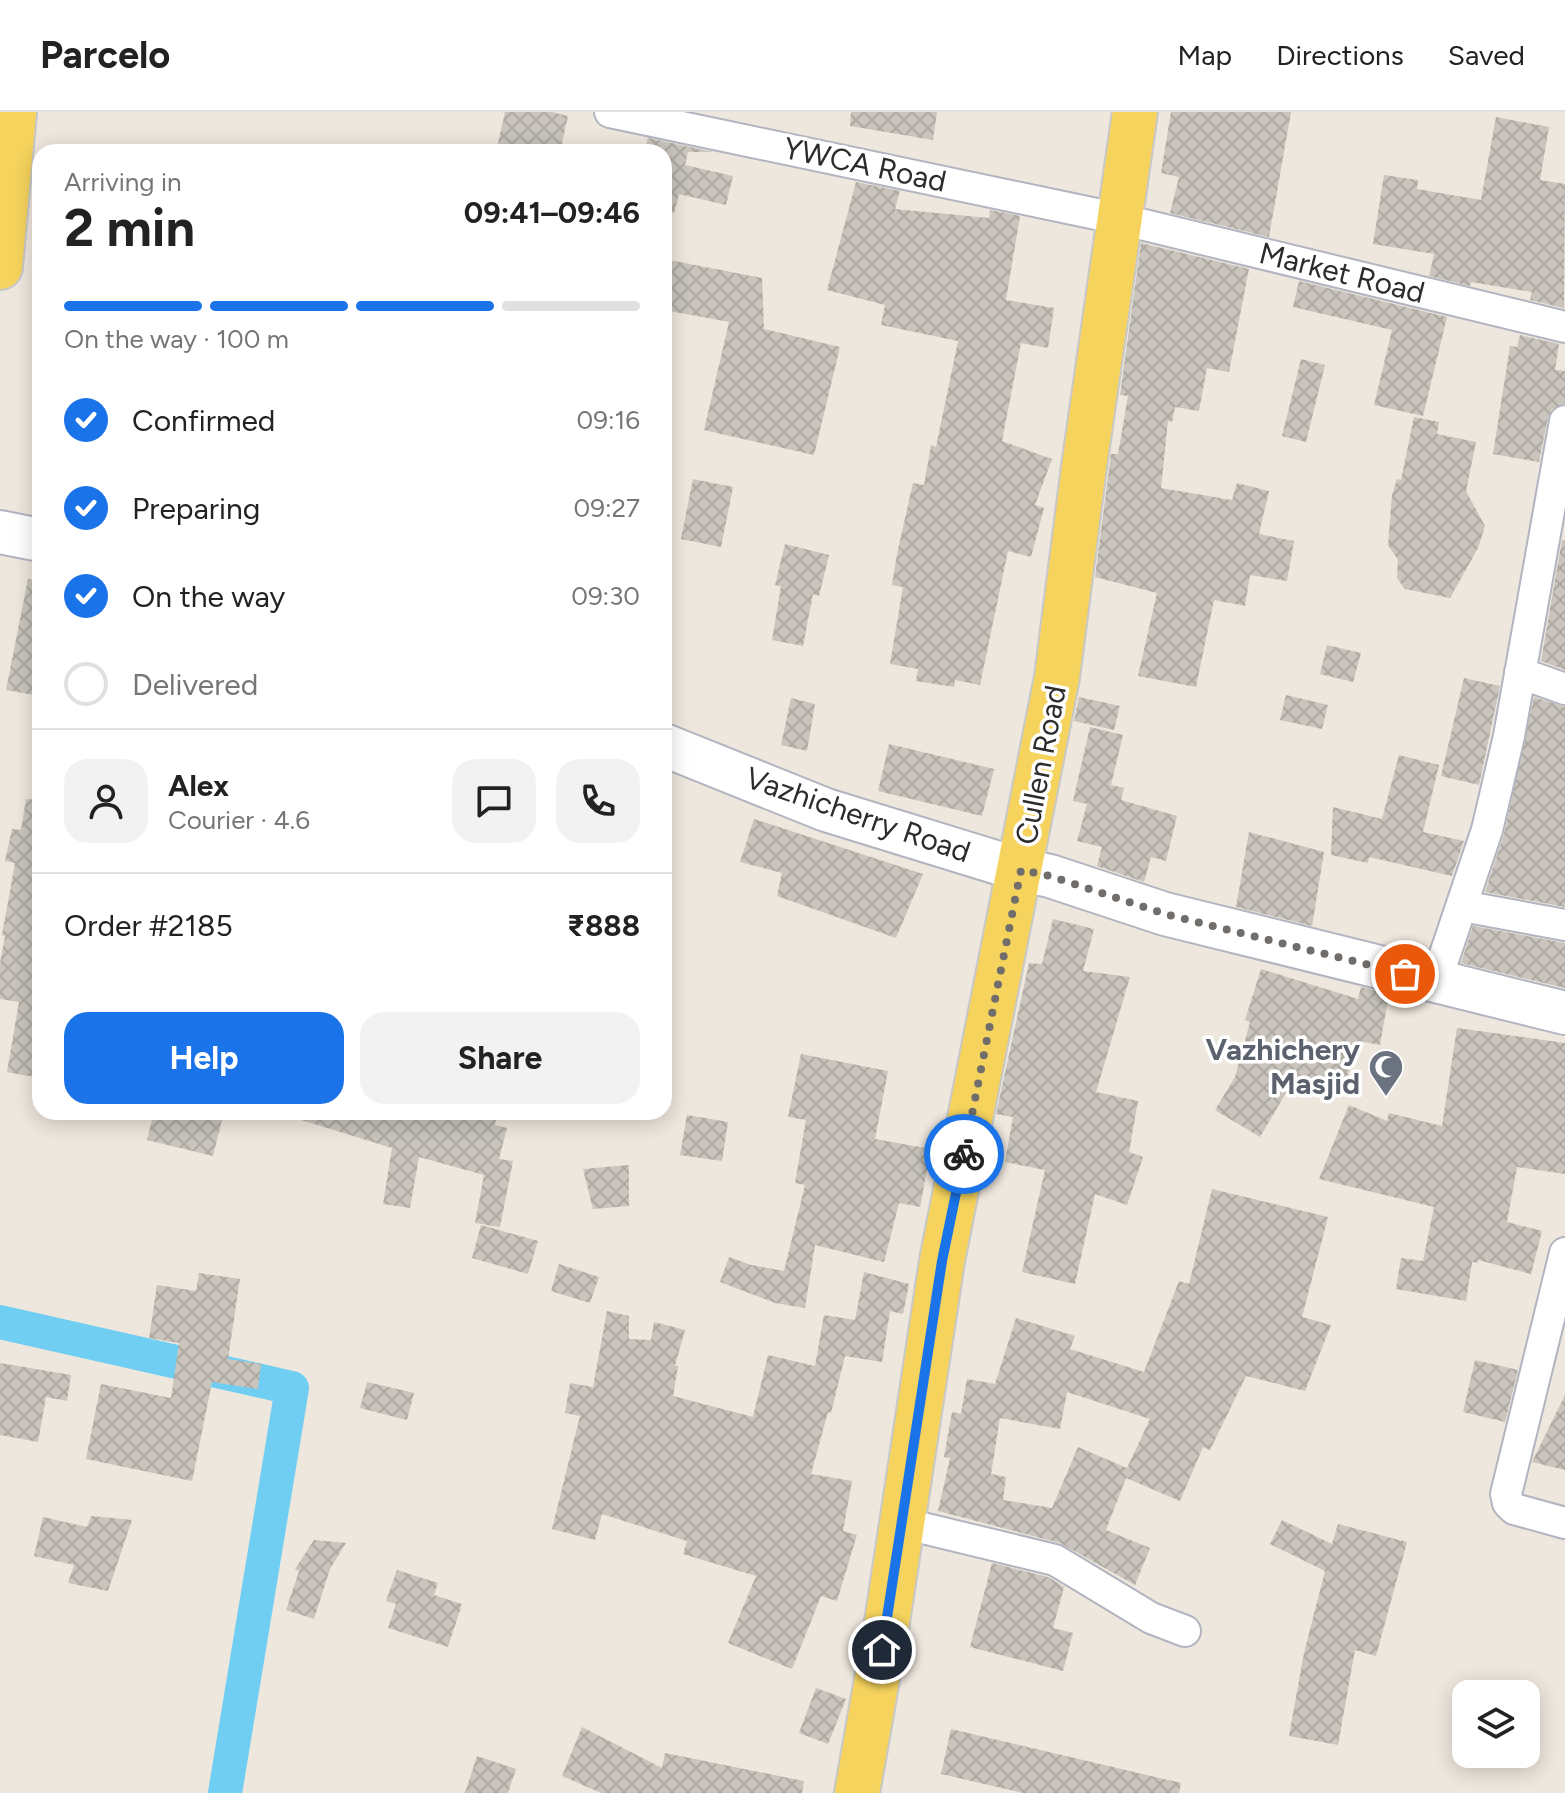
<!DOCTYPE html>
<html lang="en">
<head>
<meta charset="utf-8">
<style>
  body { margin:0; font-family:Figtree,sans-serif; background:#f2f2f2; color:#222; height:100vh; display:flex; flex-direction:column; font-size:30px; white-space:nowrap }
  * { box-sizing:border-box; margin:0 }
  p { font-size:26px; color:#767676 }
  .icon { flex:none; width:44px; height:44px; fill:none; stroke:currentColor; stroke-width:2; stroke-linecap:round; stroke-linejoin:round }
  .map { position:relative; flex:1; overflow:hidden }
  .side { position:absolute; left:32px; top:32px; width:640px; height:976px; display:flex; flex-direction:column; background:#fff; border-radius:24px; box-shadow:0 4px 20px #0003 }
  .side>* { flex:none }
  .controls { position:absolute; left:1452px; top:1568px; display:grid; gap:16px }
  .controls a { display:grid; place-items:center; width:88px; height:88px; border-radius:16px; background:#fff; box-shadow:0 4px 20px #0003; font-size:40px }
  .pin { position:absolute; display:grid; place-items:center; width:68px; height:68px; color:#fff; margin:-34px; border:4px solid #fff; border-radius:50%; box-shadow:0 2px 8px #0007 }
  .courier { position:absolute; display:grid; place-items:center; width:80px; height:80px; margin:-40px; border:6px solid #1a73e8; border-radius:50%; background:#fff; color:#222; box-shadow:0 2px 10px #0007 }
  .head em { font-style:normal; font-weight:700 }
  .head div { display:flex; flex-direction:column-reverse }
  .head { display:flex; align-items:center; justify-content:space-between; height:136px; padding:0 32px }
  h1 { font-size:52px; font-weight:700; line-height:60px }
  .bar { display:grid; grid-template-columns:repeat(4,1fr); gap:12px 8px; align-content:center; height:96px; padding:0 32px }
  .bar i { height:10px; border-radius:6px; background:#e0e0e0 }
  .bar .current { background:#1a73e8 }
  .bar p { grid-column:span 4 }
  .line { display:flex; align-items:center; gap:20px; padding:0 32px; border-top:2px solid #e0e0e0 }
  .line div { flex:1 }
  .round { display:grid; place-items:center; flex:none; width:84px; height:84px; border-radius:24px; background:#f2f2f2 }
  ol { padding:0 32px; list-style:none }
  li { display:flex; align-items:center; gap:24px; height:88px }
  li p { margin-inline-start:auto }
  li .icon { padding:8px; border-radius:50%; background:#1a73e8; color:#fff; stroke-width:4 }
  li:last-child { color:#767676 }
  li i { width:44px; height:44px; border:4px solid #e0e0e0; border-radius:50% }
  .primary-button { display:flex; gap:16px; margin-top:auto; padding:16px 32px }
  .primary-button a { flex:1; height:92px; border-radius:24px; background:#1a73e8; color:#fff; font-size:32px; font-weight:700; line-height:92px; text-align:center }
  .primary-button a+a { background:#f2f2f2; color:#222 }
  header { display:flex; align-items:center; gap:48px; box-sizing:border-box; height:112px; padding:0 40px; background:#fff; border-bottom:2px solid #e0e0e0 }
  header strong { font-size:38px }
  nav { display:flex; gap:44px; margin-inline-start:auto; font-size:28px }
  .map>svg:first-child { display:block }
</style>
</head>
<body>
<header>
<strong>Parcelo</strong>
<nav><a>Map</a><a>Directions</a><a>Saved</a></nav>
</header>
<div class="map">
<svg width="1565" height="1681" viewBox="0 0 1565 1681">
  <defs>
    <pattern id="building-cross-hatch" width="8" height="8" patternUnits="userSpaceOnUse" patternTransform="scale(2)"><rect width="8" height="8" fill="#c9c5bc"/><path d="M0 0l8 8M0 8l8-8" fill="none" stroke="#ada9a2"/></pattern>
  </defs>
  <rect width="100%" height="100%" fill="#eee7de"/>
  <g fill="none" stroke-linecap="round" stroke-linejoin="round">
    <!-- canal -->
    <path stroke="#6fcef2" stroke-width="34" d="M0,1210l292,66 -67,405"/>
  </g>
  <!-- building -->
  <g fill="url(#building-cross-hatch)" fill-rule="evenodd">
    <path d="M505,0h47l16,4 -8,36h-64z"/>
    <path d="M851,0h86l-4,28 -83,-14z"/>
    <path d="M1171,0h120l-22,125 -99,-24 9,-36 -18,-4z"/>
    <path d="M1496,5l53,10 -9,53 25,4 -1,124 -34,-8 2,-8 -61,-10 -1,4 -41,-10 5,-22 -61,-10 11,-69 34,5 -1,9 64,11z"/>
    <path d="M648,26l65,14h-25l-3,13 48,11 -7,29 -47,-11 -5,19 -10,-1v-60h-20z"/>
    <path d="M856,70l44,9 -5,18 94,9 1,-8 30,6 -14,84 48,8 -6,40 -27,-5 -19,98 50,18 -17,46 9,3 -13,49 -23,-6 -28,134 -25,-5 -1,7 -38,-6 2,-12 -28,-5 13,-77 -11,-2 5,-31 16,-71 11,2 7,-40 5,2 22,-106 -77,-16 4,-20 -58,-15z"/>
    <path d="M1141,131l108,26 -20,103 -22,-4 -8,43 -24,-4 -3,15 -4,-1 -7,67 71,12 5,-17 32,8 -10,43 35,7 -7,40 -37,-6 -5,31 -31,-6 -18,87 -58,-11 19,-83 -62,-16 16,-123h7l10,-58 -8,-1z"/>
    <path d="M664,147l98,19 2,51 76,18 -26,108 -110,-25 25,-108 -65,-12z"/>
    <path d="M1299,169l148,36 -24,99 -49,-11 18,-75 -99,-23z"/>
    <path d="M1520,223l39,9 -4,26 10,1v32l-13,6 -4,8 -9,45 -46,-8 17,-108 7,1z"/>
    <path d="M1301,247l24,6 -19,77 -24,-6z"/>
    <path d="M1414,305l25,5 -2,12 39,8 -10,49 19,35 -7,22 -28,50 -45,-9 -8,-11 1,-18 -10,-15 4,-50 5,-16 4,1z"/>
    <path d="M693,367l40,8 -12,60 -40,-8z"/>
    <path d="M1562,428l3,1v129l-24,-9z"/>
    <path d="M785,432l44,11 -10,41 -6,-2 -10,52 -31,-6 9,-54 -6,-1z"/>
    <path d="M28,467l12,1v116l-34,-6z"/>
    <path d="M1327,533l34,8 -8,29 -33,-8z"/>
    <path d="M1464,566l36,8 -21,99 -38,-9z"/>
    <path d="M1286,583l42,10 -6,24 -42,-9z"/>
    <path d="M1079,585l41,9 -6,24 -40,-9z"/>
    <path d="M1534,585l31,10v200l-80,-15 19,-58z"/>
    <path d="M791,586l24,6 -8,47 -26,-6z"/>
    <path d="M1090,615l33,8 -12,50 13,3 -3,12 56,16 -11,45 -15,-4 -7,25 -47,-16 5,-19 -25,-6 10,-37 -14,-3z"/>
    <path d="M889,632l105,25 -12,47 -104,-25z"/>
    <path d="M1399,643l40,10 -16,67 41,9 -12,35 -83,-19 -1,6 -37,-8 2,-48 49,12z"/>
    <path d="M26,687l14,1v278l-33,-6 12,-70 -19,-3v-36l5,-27 -3,-1 13,-72 -10,-2 7,-32 9,1z"/>
    <path d="M754,707l169,55 -27,64 -119,-42 5,-23 -42,-11z"/>
    <path d="M1249,720l75,20 -12,74 -76,-19z"/>
    <path d="M1053,807l41,10 -11,42 47,6 -34,115 42,9 -9,51 14,5 -16,48 -32,-11 -20,90 -53,-12 23,-102 -40,-8 8,-45 -17,-3 33,-151 13,1z"/>
    <path d="M1473,814l92,17v45l-104,-25z"/>
    <path d="M1261,857l97,30 3,-12 28,7 -9,51 -21,-4 -18,55 -48,-15 -33,56 -45,-27 20,-33 15,-55 -5,-2z"/>
    <path d="M1457,916l108,15v131l-48,-7 -10,55 35,9 -11,43 -53,-14v3l-6,-1 -6,39 -70,-12 5,-31 22,3 11,-54 -115,-28 30,-74 38,16 2,-8 53,13z"/>
    <path d="M801,942l87,17 -13,68 56,10 -11,58 -21,-4 -15,59 -69,-17 -10,63 -30,-5 -55,-21 9,-25 22,8 33,6 21,-86 -10,-2 11,-63 -18,-3z"/>
    <path d="M154,1000h70l-11,44 -66,-16z"/>
    <path d="M296,1000h201l-2,13 12,3 -8,31 14,2 -13,66 -25,-4 9,-48 -65,-18 -9,51 -27,-4 9,-56 -97,-30z"/>
    <path d="M687,1003l41,7 -6,39 -42,-6z"/>
    <path d="M629,1053v41l-36,3 -10,-40z"/>
    <path d="M1212,1077l116,28 -26,100 29,8 -26,66 -59,-15 -36,74 -7,-3 -23,54 -54,-23 -20,52 44,18 -15,37 -75,-42 -122,-32 12,-53 -6,-1 8,-45 9,2 6,-35 28,5 21,-66 59,18 -5,13 74,23 35,-91 10,3zM1067,1280l83,27 -23,49 -49,-21 -26,61 -49,-8 3,-23 -15,-3 9,-56 60,11z"/>
    <path d="M481,1113l57,16 -10,33 -56,-16z"/>
    <path d="M559,1152l40,13 -9,26 -39,-12z"/>
    <path d="M864,1160l45,12 -6,30 -13,-3 -8,51 -37,-6 -14,57 -3,-1 -17,62 41,7 -9,50 14,4 -20,66 -16,-5 -29,73 -64,-26 28,-67 -73,-22 4,-13 -85,-27 -7,26 -43,-11 28,-113 -15,-3 5,-30 23,4 14,-76 22,5v23l22,1 3,-18 31,8 -10,36h3l-5,30 80,21 15,-62 47,11 9,-51 31,5z"/>
    <path d="M199,1161l41,6 -12,80 33,5 -3,25 -46,-7 -20,99 -106,-22 15,-75 70,14 8,-55 -30,-5 8,-53 39,6z"/>
    <path d="M1475,1248l43,10 -13,52 -42,-10z"/>
    <path d="M0,1251l71,12 -4,26 -21,-4 -8,45 -38,-7z"/>
    <path d="M367,1270l47,11 -7,27 -47,-12z"/>
    <path d="M1565,1283v75l-33,-8z"/>
    <path d="M91,1404l41,4 -24,71 -40,-8 6,-18 -40,-9 9,-39 44,10z"/>
    <path d="M1282,1408l50,24 6,-20 69,18 -31,114 -21,-6 -17,95 -49,-9 15,-83 21,-82 -55,-27z"/>
    <path d="M314,1428l32,3 -16,26 -16,50 -28,-9 13,-39 -4,-2z"/>
    <path d="M992,1451l56,14 16,10 -11,41 20,5 -10,38 -93,-24z"/>
    <path d="M397,1458l41,13 -4,12 28,9 -14,43 -60,-19 8,-24 -10,-3z"/>
    <path d="M816,1576l30,11 -18,45 -29,-11z"/>
    <path d="M582,1615l80,41 3,-15 139,28 -2,12h-201l-39,-17z"/>
    <path d="M951,1617l230,54 -2,10h-156l-82,-19z"/>
    <path d="M477,1644l39,13 -8,24h-43z"/>
  </g>
  <g fill="none" stroke-linecap="round" stroke-linejoin="round">
    <defs>
      <g id="minor">
        <path d="M610,0l510,107 445,108"/>
        <path d="M1520,561l45,16"/>
        <path d="M1462,794l103,19"/>
        <path d="M1436,869l51,-151 22,-94 56,-315"/>
        <path d="M1565,1141l-59,241 2,9 6,6 51,14"/>
        <path d="M902,1411l153,37 96,58 34,13"/>
      </g>
      <g id="secondary">
        <path d="M0,420l40,8"/>
        <path d="M664,633l162,65 195,60 29,6 115,38 400,99"/>
      </g>
      <g id="primary">
        <path d="M0,155l14,-155"/>
        <path d="M857,1681l30,-171 55,-361 115,-584 27,-210 51,-355"/>
      </g>
    </defs>
    <!-- minor casing -->
    <use href="#minor" stroke="#b2b4c0" stroke-width="34"/>
    <!-- secondary casing -->
    <use href="#secondary" stroke="#b2b4c0" stroke-width="46"/>
    <!-- primary casing -->
    <use href="#primary" stroke="#c8c8c8" stroke-width="48"/>
    <!-- minor -->
    <use href="#minor" stroke="#fff" stroke-width="30"/>
    <!-- secondary -->
    <use href="#secondary" stroke="#fff" stroke-width="42"/>
    <!-- primary -->
    <use href="#primary" stroke="#f5d35c" stroke-width="44"/>
  </g>
  <g fill="none" stroke-linecap="round" stroke-linejoin="round">
    <!-- done -->
    <path stroke="#706d6a" stroke-width="8" stroke-dasharray="0 14.4" d="M964,1042l57,-284 29,6 115,38 240,60"/>
    <!-- route -->
    <path stroke="#1a73e8" stroke-width="10" d="M882,1538l60,-389 22,-107"/>
  </g>
  <!-- icons -->
  <defs>
    <symbol id="mosque-pin" viewBox="-11 -11 22 30"><path d="M0 17L-7.5 6A9.5 9.5 0 1 1 7.5 6Z" fill="#6b7280" stroke="#fff"/><path d="M3.5-4.9A6 6 0 1 0 3.5 4.9A5 5 0 1 1 3.5-4.9Z" fill="#fff"/></symbol>
  </defs>
  <g fill-rule="evenodd">
    <use href="#mosque-pin" x="1366" y="935" width="40" height="54"/>
  </g>
  <g text-anchor="middle" stroke-width="7" stroke-linejoin="round" paint-order="stroke">
    <!-- street labels -->
    <g font-size="30" fill="#2c2c2c" stroke="#fff">
      <text transform="translate(865 53) rotate(12)" y="10">YWCA Road</text>
      <text transform="translate(1342 161) rotate(14)" y="10">Market Road</text>
      <text transform="translate(1041 653) rotate(-79)" y="10">Cullen Road</text>
      <text transform="translate(858 703) rotate(19)" y="10">Vazhicherry Road</text>
    </g>
    <!-- worship labels -->
    <g font-size="30" font-weight="bold" fill="#5b616d" stroke="#fff" text-anchor="end">
      <text x="1360" y="948">Vazhichery<tspan x="1360" dy="34">Masjid</tspan></text>
    </g>
  </g>
</svg>
<div class="controls">
<a><svg class="icon" aria-label="layers" viewBox="0 0 24 24"><path d="M12 4l9 5-9 5-9-5zM3 14l9 5 9-5"/></svg></a>
</div>
<div class="pin" style="left:1405px;top:862px;background:#ea580c"><svg class="icon" aria-label="bag" viewBox="0 0 24 24"><path d="M5 8h14l-1 12H6zM9 8a3 3 0 0 1 6 0"/></svg></div>
<div class="pin" style="left:882px;top:1538px;background:#1f2937"><svg class="icon" aria-label="home" viewBox="0 0 24 24"><path d="M3 11l9-7 9 7M6 9v11h12V9"/></svg></div>
<div class="courier" style="left:964px;top:1042px"><svg class="icon" aria-label="bike" viewBox="0 0 24 24"><circle cx="6" cy="16" r="4"/><circle cx="18" cy="16" r="4"/><path d="M6 16l4-8h5l3 8M10 8l3 8H6M13 5h3"/></svg></div>
<section class="side">
<div class="head"><div><h1>2 min</h1><p>Arriving in</p></div><em>09:41–09:46</em></div>
<div class="bar"><i class="current"></i><i class="current"></i><i class="current"></i><i></i><p>On the way · 100 m</p></div>
<ol>
<li><svg class="icon" aria-label="check" viewBox="0 0 24 24"><path d="M5 12l5 5 9-10"/></svg>Confirmed<p>09:16</p></li>
<li><svg class="icon" aria-label="check" viewBox="0 0 24 24"><path d="M5 12l5 5 9-10"/></svg>Preparing<p>09:27</p></li>
<li><svg class="icon" aria-label="check" viewBox="0 0 24 24"><path d="M5 12l5 5 9-10"/></svg>On the way<p>09:30</p></li>
<li><i></i>Delivered</li>
</ol>
<div class="line" style="height:144px"><a class="round"><svg class="icon" aria-label="person" viewBox="0 0 24 24"><circle cx="12" cy="8" r="4"/><path d="M4 21q1-7 8-7t8 7"/></svg></a><div><b>Alex</b><p>Courier · 4.6</p></div><a class="round"><svg class="icon" aria-label="chat" viewBox="0 0 24 24"><path d="M4 5h16v11H9l-5 4z"/></svg></a><a class="round"><svg class="icon" aria-label="phone" viewBox="0 0 24 24"><path d="M5 4h4l2 5-3 2q2 4 5 5l2-3 5 2v4C11 20 4 13 5 4z"/></svg></a></div>
<div class="line" style="height:104px"><div>Order #2185</div><b>₹888</b></div>
<div class="primary-button"><a>Help</a><a>Share</a></div>
</section>
</div>
</body>
</html>
